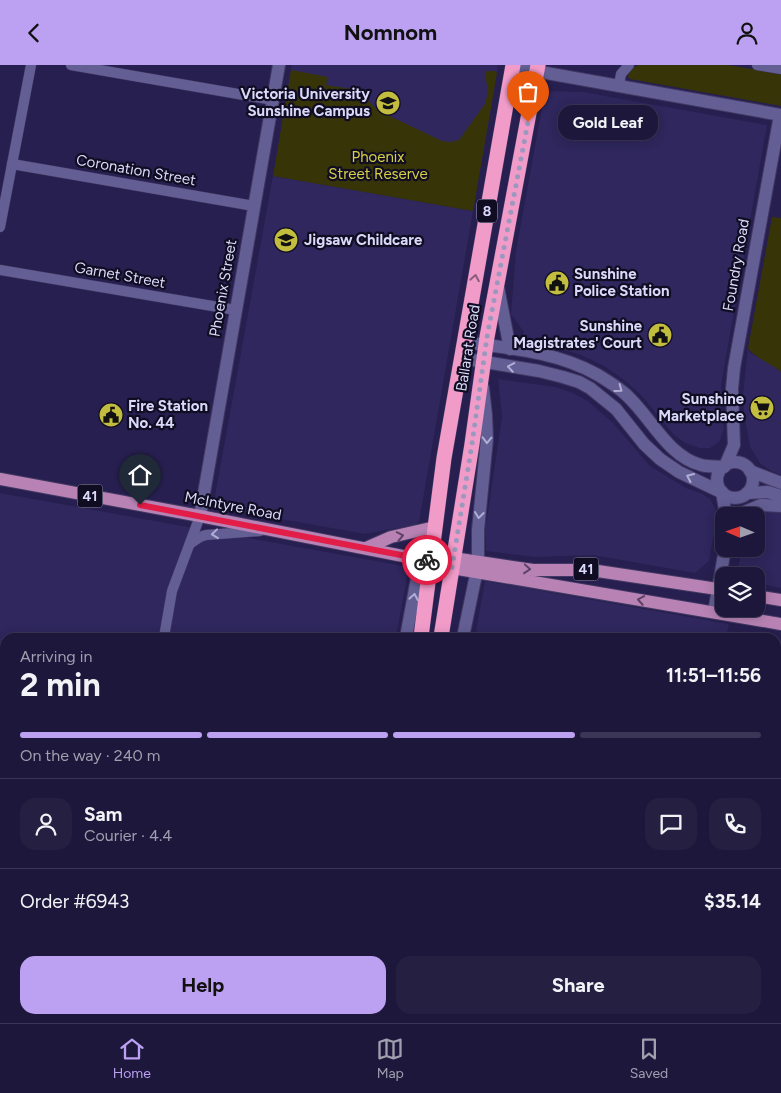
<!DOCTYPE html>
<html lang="en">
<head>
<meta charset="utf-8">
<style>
  body { margin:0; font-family:Figtree,sans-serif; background:#252042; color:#f1f3f6; height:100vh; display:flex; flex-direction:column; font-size:19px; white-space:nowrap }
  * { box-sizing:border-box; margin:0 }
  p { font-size:16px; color:#a09faf }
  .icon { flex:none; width:28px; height:28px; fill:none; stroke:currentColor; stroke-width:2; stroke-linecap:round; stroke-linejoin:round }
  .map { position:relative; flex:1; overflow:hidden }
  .panel { position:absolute; left:0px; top:568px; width:781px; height:391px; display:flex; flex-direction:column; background:#1d173b; border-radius:15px 15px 0 0; box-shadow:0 2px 12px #0003,0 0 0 1px #3b3655 }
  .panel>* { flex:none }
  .needle { width:32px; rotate:272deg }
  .fabs { position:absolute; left:715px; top:442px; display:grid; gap:10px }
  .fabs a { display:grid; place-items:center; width:50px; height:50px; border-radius:10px; background:#1d173b; box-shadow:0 2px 12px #0003,0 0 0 1px #3b3655; font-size:25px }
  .pin { position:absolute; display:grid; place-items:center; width:42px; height:42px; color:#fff; margin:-51px -21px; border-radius:50% 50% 50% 0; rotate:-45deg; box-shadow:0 0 5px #0007 }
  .pin .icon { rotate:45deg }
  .courier { position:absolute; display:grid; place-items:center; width:50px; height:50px; margin:-25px; border:4px solid #e11d48; border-radius:50%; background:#fff; color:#222; box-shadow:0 1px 6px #0007 }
  .bubble { position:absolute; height:35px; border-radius:15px; background:#1d173b; box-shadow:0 2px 12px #0003,0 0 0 1px #3b3655; font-size:16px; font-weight:700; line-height:35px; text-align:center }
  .summary em { font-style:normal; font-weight:700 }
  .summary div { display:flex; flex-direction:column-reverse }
  .summary { display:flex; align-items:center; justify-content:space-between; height:85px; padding:0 20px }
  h1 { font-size:32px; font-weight:700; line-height:38px }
  .bar { display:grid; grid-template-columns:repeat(4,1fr); gap:8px 5px; align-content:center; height:60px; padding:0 20px }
  .bar i { height:6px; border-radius:4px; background:#3b3655 }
  .bar .current { background:#bca0f2 }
  .bar p { grid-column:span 4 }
  .line { display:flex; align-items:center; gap:12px; padding:0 20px; border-top:1px solid #3b3655 }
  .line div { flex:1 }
  .round { display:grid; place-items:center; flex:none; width:52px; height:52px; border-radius:15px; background:#252042 }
  .button { display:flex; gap:10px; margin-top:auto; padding:10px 20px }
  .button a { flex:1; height:58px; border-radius:15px; background:#bca0f2; color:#111; font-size:20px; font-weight:700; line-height:58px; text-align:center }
  .button a+a { background:#252042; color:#f1f3f6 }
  header { display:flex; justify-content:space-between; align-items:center; height:65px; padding:0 20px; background:#bca0f2; color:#111; font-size:22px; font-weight:700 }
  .menu { display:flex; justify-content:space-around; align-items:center; height:70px; border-top:1px solid #3b3655; background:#1d173b; font-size:14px; color:#a09faf }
  .menu a { display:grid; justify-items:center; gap:2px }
  .menu .current { color:#bca0f2 }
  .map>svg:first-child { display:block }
</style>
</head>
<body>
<header><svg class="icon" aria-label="back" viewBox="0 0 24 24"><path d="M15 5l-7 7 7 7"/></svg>Nomnom<svg class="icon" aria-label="person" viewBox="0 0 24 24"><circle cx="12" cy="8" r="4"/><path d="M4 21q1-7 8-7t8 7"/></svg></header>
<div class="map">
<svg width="781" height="958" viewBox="0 0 781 958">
  <rect width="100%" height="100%" fill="#271f4f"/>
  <!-- built -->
  <g fill="#2f275d">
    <path d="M292,0h206l-15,90 -201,-35z"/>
    <path d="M545,26l38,1 184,33 -46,260v28l3,16 -4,12 -10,7h-11l-14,-5 -12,-9 -32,-39 -18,-16 -19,-13 -23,-11 -26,-8 -33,-5 2,-10 -13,-18 5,-63z"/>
    <path d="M273,111l200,35 -54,311 -4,3 -50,9 -152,-27z"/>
    <path d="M748,283l2,5 17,8 14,11v103l-10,-4 -11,-8 -10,-16 -6,-34 -1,-19z"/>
    <path d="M498,314l58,8 17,6 16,9 24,21 37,43 36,22 17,6 7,5 5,9 2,7 -8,46 -14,12 -102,-18 -58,2 -49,-6 -1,-19 17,-115z"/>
    <path d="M0,428l409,74 -13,70h-391v171l-5,-1z"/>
    <path d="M771,443l10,2v78l-25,-5v-7h-12l-6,-8 4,-19h14v-33h-2z"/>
    <path d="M485,516l244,43 -3,13h-251z"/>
    <path d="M776,604l5,1v41l-5,4z"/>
    <path d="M0,770l5,1v183h318v4h-323z"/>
    <path d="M499,954h86l-8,4h-87z"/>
  </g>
  <!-- green -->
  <g fill="#373507">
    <path d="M638,0h90l53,9v32l-151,-27 -2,-2 1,-6z"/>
    <path d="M291,5l37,7 -2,8 32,5 19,20 65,31 9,1 8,-2 26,-36 3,-12 -3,-19 2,-2h7l3,2 -24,138 -200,-35z"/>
    <path d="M772,152l9,1v154c-8,-7 -30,-17 -33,-24z"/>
    <path d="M781,661v50l-5,3v-51z"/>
    <path d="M781,786v57l-5,2v-56z"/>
  </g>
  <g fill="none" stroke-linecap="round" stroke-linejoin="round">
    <!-- stream -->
    <g stroke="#2b614d" stroke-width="2.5">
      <path d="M776,658l5,-3"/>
      <path d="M0,763l5,1"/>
    </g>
    <defs>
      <g id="street">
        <path d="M71,0l202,35"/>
        <path d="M757,0l24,4"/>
        <path d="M619,20l2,-11 8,-9"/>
        <path d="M12,99l242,42"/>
        <path d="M0,162l31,-162"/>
        <path d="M0,205l236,40"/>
        <path d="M191,478l9,-6 6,-2 54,-4"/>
        <path d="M164,572l8,-46 28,-75"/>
        <path d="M776,855l5,-3"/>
        <path d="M328,958v-4"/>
        <path d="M592,958l6,-4"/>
      </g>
      <g id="secondary">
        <path d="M513,2l268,48"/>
        <path d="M498,222l12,62"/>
        <path d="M464,277c45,6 94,10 134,33 8,5 18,11 25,17 26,21 43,64 78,73 7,2 15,1 23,2"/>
        <path d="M461,293l78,13 24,6 16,5 11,6 26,21 28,35 16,15 19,13 42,20"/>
        <circle cx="735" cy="415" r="18"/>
        <path d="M725,401l9,-21 -2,-56 2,-21 46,-253"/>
        <path d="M750,406l31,12"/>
        <path d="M722,427l4,24"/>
        <path d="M747,428l21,-1 13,4"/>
        <path d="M737,450l24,-10 20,1"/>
        <path d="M200,451l79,-451"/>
        <path d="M714,547l11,-63"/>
        <path d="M406,572l11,-59 14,-18"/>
        <path d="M463,572l15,-72v-35l9,-91 -1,-24 -3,-27"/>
        <path d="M120,958l5,-4"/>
      </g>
      <g id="primary">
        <path d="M0,414l200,37 213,42 18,2 22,-2 80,12h58l133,20"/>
        <path d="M366,483l25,-11 44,-10"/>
        <path d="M444,501l8,2 329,56"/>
        <path d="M756,531l25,4"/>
      </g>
      <g id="highway">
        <path d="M421,572l23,-179 69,-393"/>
        <path d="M441,572l31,-193 15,-107 51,-272"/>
        <path d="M353,958l1,-4"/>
        <path d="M370,958v-4"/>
      </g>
    </defs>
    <!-- street casing -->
    <use href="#street" stroke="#413863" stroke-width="11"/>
    <!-- secondary casing -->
    <use href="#secondary" stroke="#413863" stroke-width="14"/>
    <!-- primary casing -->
    <use href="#primary" stroke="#413863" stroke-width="14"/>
    <!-- highway casing -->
    <use href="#highway" stroke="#413863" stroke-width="16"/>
    <!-- street -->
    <use href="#street" stroke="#635f95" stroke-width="10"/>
    <!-- secondary -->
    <use href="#secondary" stroke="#635f95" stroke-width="12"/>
    <!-- primary -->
    <use href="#primary" stroke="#b883b4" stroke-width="12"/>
    <!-- highway -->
    <use href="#highway" stroke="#f19bc9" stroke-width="15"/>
    <defs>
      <g id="rail">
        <path d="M776,764l5,-3"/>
        <path d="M776,774l5,-3"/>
        <path d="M423,958l7,-4"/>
        <path d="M435,958l8,-4"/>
        <path d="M469,958l8,-4"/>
      </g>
    </defs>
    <!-- rail casing -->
    <use href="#rail" stroke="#acaace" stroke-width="4.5"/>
    <!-- rail -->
    <use href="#rail" stroke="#100d23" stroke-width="2.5" stroke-dasharray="8" stroke-linecap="butt"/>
  </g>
  <!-- one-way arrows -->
  <defs><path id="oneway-chevron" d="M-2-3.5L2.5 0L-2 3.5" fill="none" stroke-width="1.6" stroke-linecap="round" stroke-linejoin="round" transform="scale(1.25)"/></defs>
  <use stroke="#8c5b7e" href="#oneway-chevron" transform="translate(475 213) rotate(-80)"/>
  <g stroke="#b0aed6">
    <use href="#oneway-chevron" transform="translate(511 302) rotate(-170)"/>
    <use href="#oneway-chevron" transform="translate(619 324) rotate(36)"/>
    <use href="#oneway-chevron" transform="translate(487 375) rotate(91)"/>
    <use href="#oneway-chevron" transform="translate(690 412) rotate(-156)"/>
    <use href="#oneway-chevron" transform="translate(479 450) rotate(97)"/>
    <use href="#oneway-chevron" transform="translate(215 469) rotate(174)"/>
    <use href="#oneway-chevron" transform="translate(414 532) rotate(-80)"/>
  </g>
  <g stroke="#5c4264">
    <use href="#oneway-chevron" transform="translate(400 471) rotate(-11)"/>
    <use href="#oneway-chevron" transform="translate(527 504) rotate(5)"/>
    <use href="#oneway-chevron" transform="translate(641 535) rotate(-170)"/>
  </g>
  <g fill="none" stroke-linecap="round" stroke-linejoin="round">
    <!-- done -->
    <path stroke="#9b98be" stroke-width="5" stroke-dasharray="0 9" d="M427,495l25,8 20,-124 15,-107 41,-215"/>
    <!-- route -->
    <path stroke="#e11d48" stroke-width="6" d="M140,440l287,55"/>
  </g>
  <!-- icons -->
  <defs>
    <symbol id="university-disc" viewBox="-11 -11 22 22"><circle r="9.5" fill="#c2bd3f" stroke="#100d23"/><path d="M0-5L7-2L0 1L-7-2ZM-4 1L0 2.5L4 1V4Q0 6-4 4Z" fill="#111"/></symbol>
    <symbol id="school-disc" viewBox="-11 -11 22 22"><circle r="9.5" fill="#c2bd3f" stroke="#100d23"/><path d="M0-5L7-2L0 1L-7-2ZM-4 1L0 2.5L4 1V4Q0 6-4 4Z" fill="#111"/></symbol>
    <symbol id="civic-disc" viewBox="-11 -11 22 22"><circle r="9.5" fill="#c2bd3f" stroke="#100d23"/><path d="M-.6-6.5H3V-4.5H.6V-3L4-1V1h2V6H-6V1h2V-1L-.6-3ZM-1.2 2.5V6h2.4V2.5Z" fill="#111"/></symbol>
    <symbol id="supermarket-disc" viewBox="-11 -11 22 22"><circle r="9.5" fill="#c2bd3f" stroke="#100d23"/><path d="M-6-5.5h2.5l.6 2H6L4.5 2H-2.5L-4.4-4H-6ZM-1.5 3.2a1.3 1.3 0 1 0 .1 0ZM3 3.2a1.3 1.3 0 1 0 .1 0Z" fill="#111"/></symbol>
  </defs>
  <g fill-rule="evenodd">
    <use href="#university-disc" x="374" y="24" width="28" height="28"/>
    <use href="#school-disc" x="272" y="161" width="28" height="28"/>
    <use href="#civic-disc" x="543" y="204" width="28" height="28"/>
    <use href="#civic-disc" x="646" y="256" width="28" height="28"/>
    <use href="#supermarket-disc" x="748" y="329" width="28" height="28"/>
    <use href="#civic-disc" x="97" y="336" width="28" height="28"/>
  </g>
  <g text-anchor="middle" stroke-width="4.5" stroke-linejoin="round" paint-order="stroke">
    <!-- shield labels -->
    <g fill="#100d23" stroke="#9d9cb9" stroke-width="1">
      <rect x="477" y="134.5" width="20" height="23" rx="4"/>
      <rect x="77.5" y="419.5" width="25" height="23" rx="4"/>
      <rect x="573.5" y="492.5" width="25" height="23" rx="4"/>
    </g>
    <g font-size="14" font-weight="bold" fill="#dad9f9">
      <text x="487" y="151">8</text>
      <text x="90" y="436">41</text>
      <text x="586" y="509">41</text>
    </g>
    <!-- poi labels -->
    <g font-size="15" font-weight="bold" fill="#dad9f9" stroke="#100d23" text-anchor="end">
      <text x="370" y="34">Victoria University<tspan x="370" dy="17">Sunshine Campus</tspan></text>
      <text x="304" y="180" text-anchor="start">Jigsaw Childcare</text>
      <text x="574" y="214" text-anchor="start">Sunshine<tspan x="574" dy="17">Police Station</tspan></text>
      <text x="642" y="266">Sunshine<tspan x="642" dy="17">Magistrates' Court</tspan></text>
      <text x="744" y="339">Sunshine<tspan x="744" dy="17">Marketplace</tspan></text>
      <text x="128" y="346" text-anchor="start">Fire Station<tspan x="128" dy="17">No. 44</tspan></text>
    </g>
    <!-- park labels -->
    <g font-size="15" fill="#d6d044" stroke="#100d23">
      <text x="378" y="97">Phoenix<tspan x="378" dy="17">Street Reserve</tspan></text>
    </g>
    <!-- street labels -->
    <g font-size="15" fill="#dad9f9" stroke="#100d23">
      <text transform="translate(136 105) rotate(10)" y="5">Coronation Street</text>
      <text transform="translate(736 200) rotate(-80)" y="5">Foundry Road</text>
      <text transform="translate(120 210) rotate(10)" y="5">Garnet Street</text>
      <text transform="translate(223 223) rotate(-80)" y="5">Phoenix Street</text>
      <text transform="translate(468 283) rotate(-81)" y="5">Ballarat Road</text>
      <text transform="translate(233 441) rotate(11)" y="5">McIntyre Road</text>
    </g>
  </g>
</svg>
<div class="fabs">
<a><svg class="needle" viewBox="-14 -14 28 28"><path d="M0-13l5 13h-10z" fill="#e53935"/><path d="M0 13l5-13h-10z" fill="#a09faf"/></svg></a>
<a><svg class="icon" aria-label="layers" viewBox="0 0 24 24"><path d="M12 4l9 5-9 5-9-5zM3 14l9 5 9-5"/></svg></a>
</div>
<div class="pin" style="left:528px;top:57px;background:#ea580c"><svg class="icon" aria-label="bag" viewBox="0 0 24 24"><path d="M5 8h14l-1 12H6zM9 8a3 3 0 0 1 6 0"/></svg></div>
<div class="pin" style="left:140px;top:440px;background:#1f2937"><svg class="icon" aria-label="home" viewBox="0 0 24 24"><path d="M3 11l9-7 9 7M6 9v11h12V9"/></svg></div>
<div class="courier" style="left:427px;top:495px"><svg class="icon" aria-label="bike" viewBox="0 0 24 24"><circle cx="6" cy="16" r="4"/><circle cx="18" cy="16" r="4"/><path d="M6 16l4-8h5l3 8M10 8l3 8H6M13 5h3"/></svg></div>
<div class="bubble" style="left:558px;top:40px;width:100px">Gold Leaf</div>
<section class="panel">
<div class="summary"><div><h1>2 min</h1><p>Arriving in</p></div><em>11:51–11:56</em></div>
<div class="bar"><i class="current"></i><i class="current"></i><i class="current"></i><i></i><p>On the way · 240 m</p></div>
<div class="line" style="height:90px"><a class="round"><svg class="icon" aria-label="person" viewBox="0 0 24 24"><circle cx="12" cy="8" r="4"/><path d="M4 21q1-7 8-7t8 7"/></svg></a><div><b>Sam</b><p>Courier · 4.4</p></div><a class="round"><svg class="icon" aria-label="chat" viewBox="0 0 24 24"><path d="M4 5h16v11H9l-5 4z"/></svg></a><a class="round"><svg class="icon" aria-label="phone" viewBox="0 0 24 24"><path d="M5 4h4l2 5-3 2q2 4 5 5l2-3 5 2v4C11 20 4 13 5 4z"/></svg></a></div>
<div class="line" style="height:65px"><div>Order #6943</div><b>$35.14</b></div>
<div class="button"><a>Help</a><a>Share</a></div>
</section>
</div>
<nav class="menu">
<a class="current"><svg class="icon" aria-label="home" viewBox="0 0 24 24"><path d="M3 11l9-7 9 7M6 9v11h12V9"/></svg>Home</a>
<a><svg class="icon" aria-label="map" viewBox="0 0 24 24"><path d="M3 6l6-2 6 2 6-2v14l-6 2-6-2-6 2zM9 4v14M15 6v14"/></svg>Map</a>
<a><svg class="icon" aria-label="saved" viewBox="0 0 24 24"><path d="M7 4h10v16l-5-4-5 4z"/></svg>Saved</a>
</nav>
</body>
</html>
